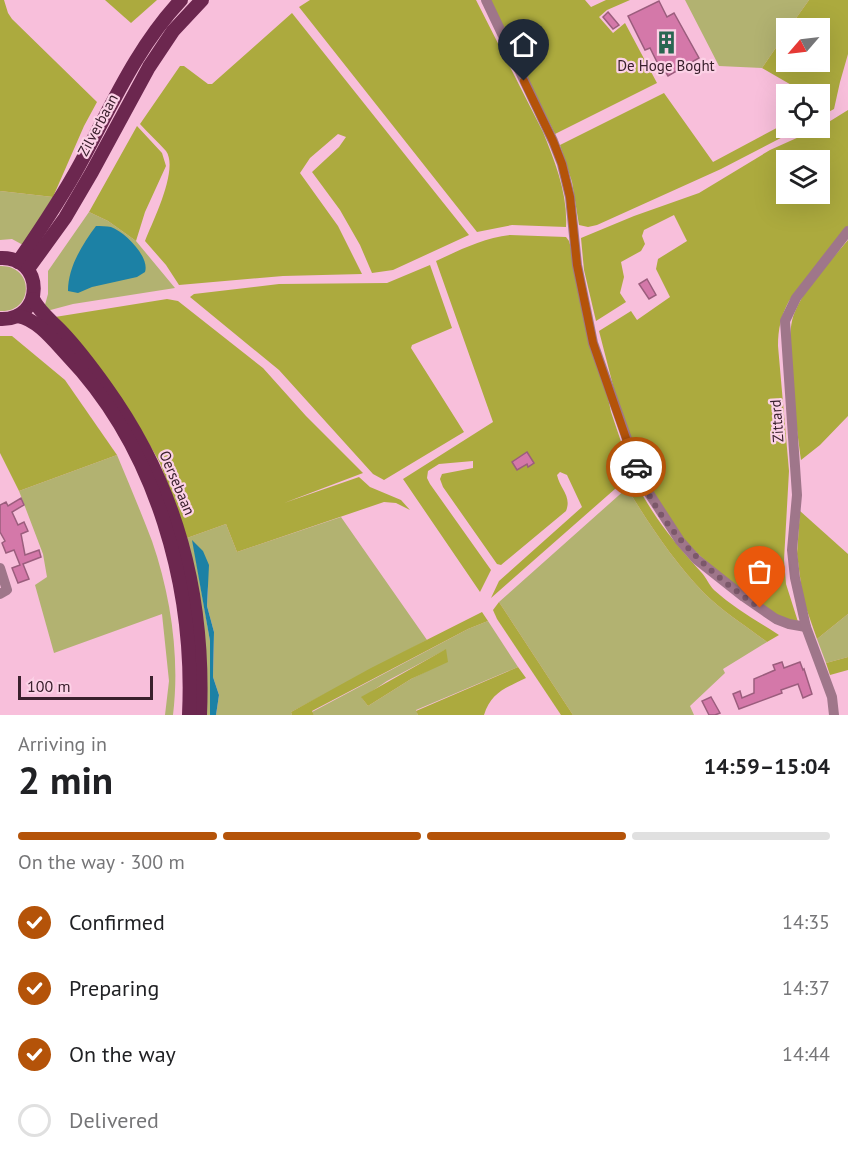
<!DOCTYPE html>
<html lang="en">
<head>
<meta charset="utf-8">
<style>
  body { margin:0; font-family:"PT Sans",sans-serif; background:#f6f6f6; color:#202124; height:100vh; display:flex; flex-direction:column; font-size:22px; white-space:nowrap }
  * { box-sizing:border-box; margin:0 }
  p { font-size:20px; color:#757577 }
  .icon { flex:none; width:33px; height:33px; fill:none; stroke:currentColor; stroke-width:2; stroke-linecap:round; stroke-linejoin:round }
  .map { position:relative; height:715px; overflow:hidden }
  .panel { display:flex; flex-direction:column; background:#fff; flex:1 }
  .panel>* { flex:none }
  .needle { width:39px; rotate:242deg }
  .tools { position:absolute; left:776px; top:18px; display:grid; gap:12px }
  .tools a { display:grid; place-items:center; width:54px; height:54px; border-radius:0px; background:#fff; box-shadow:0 6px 24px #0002; font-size:30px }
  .scale { position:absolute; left:18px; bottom:15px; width:135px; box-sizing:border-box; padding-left:6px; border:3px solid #3a202d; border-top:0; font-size:16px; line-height:21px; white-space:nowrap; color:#3a202d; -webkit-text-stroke:4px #fcd1e6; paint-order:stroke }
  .pin { position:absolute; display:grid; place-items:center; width:51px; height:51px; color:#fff; margin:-62px -26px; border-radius:50% 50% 50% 0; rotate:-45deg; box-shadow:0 0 6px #0007 }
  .pin .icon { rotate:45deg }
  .courier { position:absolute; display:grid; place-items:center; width:60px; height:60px; margin:-30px; border:4px solid #b45309; border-radius:50%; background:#fff; color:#222; box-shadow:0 2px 8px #0007 }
  .head em { font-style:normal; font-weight:600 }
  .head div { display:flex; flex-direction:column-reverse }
  .head { display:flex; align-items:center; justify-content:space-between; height:102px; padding:0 18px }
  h1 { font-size:39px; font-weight:600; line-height:45px }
  .bar { display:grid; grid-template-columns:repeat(4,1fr); gap:9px 6px; align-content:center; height:72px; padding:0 18px }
  .bar i { height:8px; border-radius:4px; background:#e0e0e0 }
  .bar .on { background:#b45309 }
  .bar p { grid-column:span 4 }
  ol { padding:0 18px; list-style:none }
  li { display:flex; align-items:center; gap:18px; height:66px }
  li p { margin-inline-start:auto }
  li .icon { padding:6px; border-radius:50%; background:#b45309; color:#fff; stroke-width:4 }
  li:last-child { color:#757577 }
  li i { width:33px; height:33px; border:3px solid #e0e0e0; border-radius:50% }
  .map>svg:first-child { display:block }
</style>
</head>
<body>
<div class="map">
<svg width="848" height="715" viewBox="0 0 848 715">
  <rect width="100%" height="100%" fill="#f8bfdb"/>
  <!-- green -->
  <g fill="#b2b271" fill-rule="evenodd">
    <path d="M685,0h124l-20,28h-3v5l-24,35 -43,-2z"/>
    <path d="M0,191l53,6 -30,48 -11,-6 -12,1z"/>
    <path d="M89,212l19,9 28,20 39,47 -102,16 -30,8 5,-18v-23z"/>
    <path d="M0,266c35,-1 34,47 0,45z"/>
    <path d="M117,455c12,29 24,57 35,86 19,55 28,117 21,174h-8l4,-34 -7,-67 -108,39 -19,-68 12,-8 -4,-23 -24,-63z"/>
    <path d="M627,488c22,36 47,74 77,105 19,19 42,33 63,49l-44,27 2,4 -35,33 4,9h-121l-74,-113z"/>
    <path d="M341,517l86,123 -136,72 1,3h-76l3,-20 -6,-18 1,-45 -7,-26 1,-18 -15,-46 17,99v74h-8l-1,-103 -14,-74 39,-14 11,28z"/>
    <path d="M848,614v43l-22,6 -9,-24z"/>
    <path d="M488,621l30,46 -102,43 2,5h-104l-2,-3 156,-83zM445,650l2,11 -36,18 -43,27 -6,-8 25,-17z"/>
  </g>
  <!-- forest -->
  <g fill="#acaa3e" fill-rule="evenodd">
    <path d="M0,0h4l4,13 4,6 85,83 -13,24 -31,71 -53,-6z"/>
    <path d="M105,0h52l-26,23z"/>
    <path d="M310,0h166l67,132c12,30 25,62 23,95l-54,-2 -35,7 -178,-225z"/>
    <path d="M489,0h96l6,7 15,-7h24l-23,10 -8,7 14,16 12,-10 32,60 -102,51z"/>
    <path d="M809,0h39v54l-8,28 -6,27 -11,6 -4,-6v-15h-12l-45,-26 24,-35v29h33v-34h-30z"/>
    <path d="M292,13l177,222 -76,35 -21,3 -12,-28 -20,-35 -28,-38 27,-25 7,-10 -8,-3 -28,24 -10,15 38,53 24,48 -79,2 -104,9 -13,-20 -21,-24c8,-20 34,-72 21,-90 -8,-9 -18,-18 -26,-27l40,-58h4l24,18h4z"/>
    <path d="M664,93l49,69 73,-39v5h14l-79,41 -124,56 -9,2 -9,-2 -7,-43 -12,-37z"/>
    <path d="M848,110v116l-59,75c-8,15 -11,28 -11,45l11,125 -5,89 2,24 13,41 -10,-2 -44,-27 -57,-51 -43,-61 -20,-52 -26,-101 32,-20 6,9 33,-23 -14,-28 2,-10 29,-18 -13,-26 -30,15 -2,6 3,8 -4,7 -20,11 3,15 -4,16 6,9 -30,19 -12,-51 -3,-32 53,-22 65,-23 71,-43 49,-22zM786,160h33v34h-33z"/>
    <path d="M137,126l25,27 4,13 -21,46 -9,29 -28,-20 -19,-9z"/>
    <path d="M510,235l56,2 3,4 30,114 12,57 21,62 -141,124 8,-17 83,-74 -15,-32 -7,-3 -3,3c3,14 15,21 9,36l-65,54 -4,-1 -54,-77 -3,-8 2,-5 31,-6v-7l-34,3 -11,7 -1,7 3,6 61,86 -11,22 -77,-113 90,-57 -57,-161c24,-11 47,-23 74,-26z"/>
    <path d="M848,240v176l-28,29 -19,15c-4,-34 -18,-118 -7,-146 11,-28 35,-51 54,-74z"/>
    <path d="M430,265l22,63 -40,17 -1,3 53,84 -80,48 -11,-6 -94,-104 -89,-73 4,-3 85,-10 108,-1z"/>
    <path d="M167,299l11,2 85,67 43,48 57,57 -79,30 75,-26 11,10 31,13 9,10 -14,-7 -12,-1 -147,50 -11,-28 -39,14 -27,-75 -27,-47 -78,-99z"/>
    <path d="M0,336h12l53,44 52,75 -98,36 -19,-38z"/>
    <path d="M636,483c18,35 39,60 65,89 5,5 8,13 13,18 20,18 43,31 65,45l-12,7c-21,-16 -44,-30 -63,-49 -30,-31 -55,-69 -77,-105z"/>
    <path d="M800,511l48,43v60l-31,25 -14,-40 -6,-45z"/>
    <path d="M499,602l74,113h-12l-64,-96 -4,-9z"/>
    <path d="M482,612l6,9 -20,8 -156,82 2,4h-22l-1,-3 80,-44z"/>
    <path d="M446,649l2,13 -37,17 -43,27 -7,-9z"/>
    <path d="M848,657v13l-18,5 -4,-12z"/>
    <path d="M518,667l8,11c-20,10 -35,14 -42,37h-66l-2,-4z"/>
  </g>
  <!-- water -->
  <g fill="#1c81a5">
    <path d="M96,226c4,0 11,0 15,1 14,5 39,30 34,45l-8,5 -45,10 -14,6 -10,-2c0,-24 14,-46 28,-65z"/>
    <path d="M192,540l11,11 6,14 -2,41 7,26 -1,45 6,18 -3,20h-6v-74z"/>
  </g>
  <!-- building -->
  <g fill="#d478a9" stroke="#9b5d7d" stroke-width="1.5">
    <path d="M659,1l8,16 7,-4 25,45 -31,18 -3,-5 -3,1 -12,-24 -5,2 -17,-34z"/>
    <path d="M608,12l11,13 -6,4 -10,-12z"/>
    <path d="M647,279l9,16 -7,4 -10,-15z"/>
    <path d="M527,452l7,11 -6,4 -1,-3 -10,6 -5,-8z"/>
    <path d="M21,498l3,7 -12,7 6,13 6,-3 4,9 -7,3 4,21 14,-5 2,7 -18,7 6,15 -11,4 -6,-15 8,-3 -6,-15 -8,3 -4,-10 3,-2 -5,-9v-27l6,-3 2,4z"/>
    <path d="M782,662l2,6 16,-6 3,8 1,-1 8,25 -9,4 -5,-14 -17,6 1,3 -43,16 -6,-15 7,-3 2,7 12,-5v-14l21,-9 -2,-5z"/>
    <path d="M711,697l9,16 -5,2h-6l-7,-14z"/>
  </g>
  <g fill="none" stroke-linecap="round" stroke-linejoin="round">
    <!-- minor -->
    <g stroke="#9f768a" stroke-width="10">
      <path d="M486,0l67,141 9,23 8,33 7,68 16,78 50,141 37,57 16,18 48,38 32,22 13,5 17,3"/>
      <path d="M0,568l7,22 -7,4"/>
      <path d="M834,715l-2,-18 -26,-70 -11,-49 -3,-28 5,-55 -12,-174 11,-23 52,-67"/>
    </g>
    <!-- major -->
    <g stroke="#6c274f" stroke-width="14">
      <path d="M0,258c45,-2 45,63 0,61"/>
      <path d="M18,262c22,-32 43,-63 62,-98 31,-57 56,-116 101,-164"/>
      <path d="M28,269l37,-51 27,-46 57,-105 24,-36 29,-31"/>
      <path d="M33,299c7,14 20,23 30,34 16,17 30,36 43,54 71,99 99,207 94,328"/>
      <path d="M18,316c19,3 36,25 49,39 90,94 128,233 122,360"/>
    </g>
  </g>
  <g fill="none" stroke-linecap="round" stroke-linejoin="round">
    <!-- done -->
    <path stroke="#7c586a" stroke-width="6" stroke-dasharray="0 10.8" d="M636,467c23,60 71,105 124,141"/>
    <!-- route -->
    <path stroke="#b45309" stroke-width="8" d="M524,81l29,60 9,23 8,33 7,68 16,78 43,124"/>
  </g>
  <!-- icons -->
  <defs>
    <symbol id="building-bare" viewBox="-9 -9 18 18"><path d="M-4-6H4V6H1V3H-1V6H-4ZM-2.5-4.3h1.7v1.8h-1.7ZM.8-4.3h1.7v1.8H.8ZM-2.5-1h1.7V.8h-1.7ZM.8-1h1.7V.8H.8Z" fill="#296651" stroke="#fcd1e6" stroke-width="2.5" paint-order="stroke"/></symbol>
  </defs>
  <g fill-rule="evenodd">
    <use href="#building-bare" x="650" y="26" width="33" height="33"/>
  </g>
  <g text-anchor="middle" stroke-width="4.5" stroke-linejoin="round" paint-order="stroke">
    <!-- poi labels -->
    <g font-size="15" fill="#3a202d" stroke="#fcd1e6">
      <text x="666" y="71">De Hoge Boght</text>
    </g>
    <!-- street labels -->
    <g font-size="15" fill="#3a202d" stroke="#fcd1e6">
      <text transform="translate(98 125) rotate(-62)" y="5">Zilverbaan</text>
      <text transform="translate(777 421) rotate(-94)" y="5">Zittard</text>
      <text transform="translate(177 483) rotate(67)" y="5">Oersebaan</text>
    </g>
  </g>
</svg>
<div class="tools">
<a><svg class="needle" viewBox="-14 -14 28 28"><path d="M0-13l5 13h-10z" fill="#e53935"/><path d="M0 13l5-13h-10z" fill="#757577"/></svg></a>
<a><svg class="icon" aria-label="locate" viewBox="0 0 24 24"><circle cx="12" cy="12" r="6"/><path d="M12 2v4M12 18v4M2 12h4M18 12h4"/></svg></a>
<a><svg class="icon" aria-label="layers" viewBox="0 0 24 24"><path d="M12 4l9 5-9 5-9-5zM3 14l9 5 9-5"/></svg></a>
</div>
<div class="scale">100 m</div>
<div class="pin" style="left:760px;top:608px;background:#ea580c"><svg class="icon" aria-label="bag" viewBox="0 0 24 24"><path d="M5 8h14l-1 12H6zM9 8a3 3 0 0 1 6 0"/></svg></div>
<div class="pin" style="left:524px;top:81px;background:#1f2937"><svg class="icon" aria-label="home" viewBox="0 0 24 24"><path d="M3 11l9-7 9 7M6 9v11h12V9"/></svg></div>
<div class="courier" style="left:636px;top:467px"><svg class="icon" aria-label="car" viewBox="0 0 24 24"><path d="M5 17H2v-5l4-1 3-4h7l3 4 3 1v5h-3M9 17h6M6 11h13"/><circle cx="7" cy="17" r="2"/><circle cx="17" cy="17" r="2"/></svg></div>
</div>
<section class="panel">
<div class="head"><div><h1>2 min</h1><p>Arriving in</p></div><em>14:59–15:04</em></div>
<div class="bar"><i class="on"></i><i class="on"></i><i class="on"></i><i></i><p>On the way · 300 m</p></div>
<ol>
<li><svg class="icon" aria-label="check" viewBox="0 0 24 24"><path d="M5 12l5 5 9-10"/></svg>Confirmed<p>14:35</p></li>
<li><svg class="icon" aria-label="check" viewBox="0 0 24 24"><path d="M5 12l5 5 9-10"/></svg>Preparing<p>14:37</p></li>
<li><svg class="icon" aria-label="check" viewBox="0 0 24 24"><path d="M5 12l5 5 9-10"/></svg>On the way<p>14:44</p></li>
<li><i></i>Delivered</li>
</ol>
</section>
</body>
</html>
